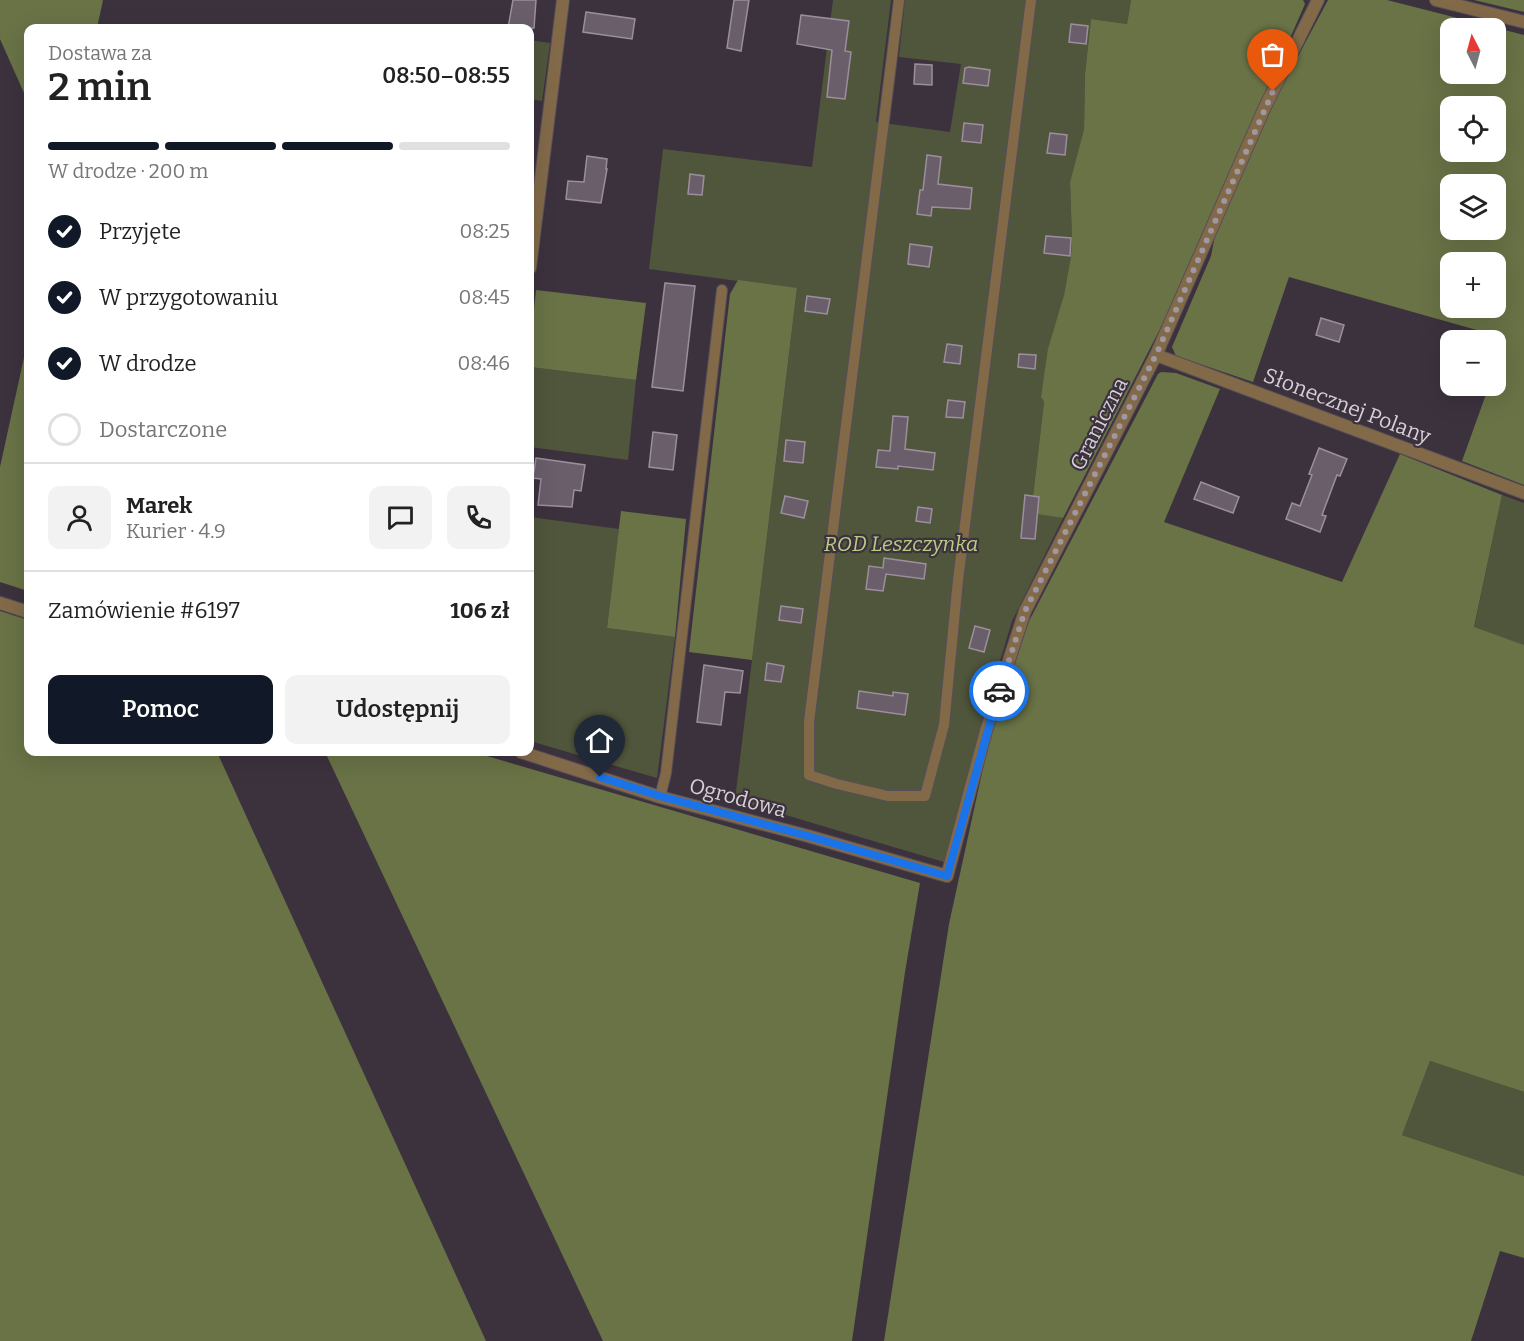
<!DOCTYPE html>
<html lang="pl">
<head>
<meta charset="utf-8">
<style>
  body { margin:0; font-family:Bitter,serif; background:#f2f2f2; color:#222; height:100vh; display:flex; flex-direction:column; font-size:22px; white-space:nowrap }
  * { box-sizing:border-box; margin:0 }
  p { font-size:20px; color:#767676 }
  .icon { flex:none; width:33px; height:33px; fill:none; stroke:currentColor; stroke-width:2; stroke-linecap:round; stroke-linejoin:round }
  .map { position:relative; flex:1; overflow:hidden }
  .drawer { position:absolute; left:24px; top:24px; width:510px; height:732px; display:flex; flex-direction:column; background:#fff; border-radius:12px; box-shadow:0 6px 24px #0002 }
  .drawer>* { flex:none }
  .needle { width:39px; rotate:354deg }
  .tools { position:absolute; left:1440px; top:18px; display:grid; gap:12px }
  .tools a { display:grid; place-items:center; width:66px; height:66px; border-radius:12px; background:#fff; box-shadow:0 6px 24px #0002; font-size:30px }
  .pin { position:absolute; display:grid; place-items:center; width:51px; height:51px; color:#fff; margin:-62px -26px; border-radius:50% 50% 50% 0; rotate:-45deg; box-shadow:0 0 6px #0007 }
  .pin .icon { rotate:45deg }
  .courier { position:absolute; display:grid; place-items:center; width:60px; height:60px; margin:-30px; border:4px solid #1a73e8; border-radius:50%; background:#fff; color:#222; box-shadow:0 2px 8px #0007 }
  .overview em { font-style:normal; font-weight:600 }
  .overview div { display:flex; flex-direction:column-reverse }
  .overview { display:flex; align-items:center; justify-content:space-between; height:102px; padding:0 24px }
  h1 { font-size:39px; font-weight:600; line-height:45px }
  .bar { display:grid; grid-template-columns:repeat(4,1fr); gap:9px 6px; align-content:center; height:72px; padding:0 24px }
  .bar i { height:8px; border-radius:4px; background:#e0e0e0 }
  .bar .current { background:#111827 }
  .bar p { grid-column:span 4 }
  .line { display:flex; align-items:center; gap:15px; padding:0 24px; border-top:2px solid #e0e0e0 }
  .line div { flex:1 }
  .round { display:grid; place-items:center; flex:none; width:63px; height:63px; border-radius:12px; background:#f2f2f2 }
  ol { padding:0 24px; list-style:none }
  li { display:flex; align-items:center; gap:18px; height:66px }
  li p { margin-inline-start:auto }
  li .icon { padding:6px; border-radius:50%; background:#111827; color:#fff; stroke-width:4 }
  li:last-child { color:#767676 }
  li i { width:33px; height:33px; border:3px solid #e0e0e0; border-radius:50% }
  .primary-button { display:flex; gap:12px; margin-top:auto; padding:12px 24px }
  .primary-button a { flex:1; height:69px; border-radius:12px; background:#111827; color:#fff; font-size:24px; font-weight:600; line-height:69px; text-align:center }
  .primary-button a+a { background:#f2f2f2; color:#222 }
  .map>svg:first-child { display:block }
</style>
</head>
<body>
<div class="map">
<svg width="1524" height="1341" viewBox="0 0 1524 1341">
  <rect width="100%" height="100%" fill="#3c323e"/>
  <!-- green -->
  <g fill="#50563c">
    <path d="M833,0h58l-15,122 74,10 11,-68 -62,-7 6,-57h226l-4,24 -36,-5 -6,55 -1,55 -14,53 2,58 -1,16 -7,39 -23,101 3,6 -13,110 32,6 -51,103 -25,83 -43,158 -209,-62 62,-511 -148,-20 14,-120 149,18z"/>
    <path d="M530,40l20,3 -8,58 -12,-2z"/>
    <path d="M530,367l106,13 -8,80 -98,-13z"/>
    <path d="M1502,495l22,8v142l-50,-17z"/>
    <path d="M530,517l89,12 -12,99 68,9 -18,141 -127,-37z"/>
    <path d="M1430,1061l94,31v84l-122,-41z"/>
  </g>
  <!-- forest -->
  <g fill="#697346" fill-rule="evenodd">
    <path d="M0,0h103l-6,28h-69v74l-28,-63z"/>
    <path d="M1131,0h172l2,4 -125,286 -117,228 -32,-5 13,-111 -3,-5 7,-48 16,-54 7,-39 1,-16 -2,-58 14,-53 1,-55 6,-55 36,5z"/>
    <path d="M1328,0h59l137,35v450l-62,-24 27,-75h7v-19l9,-29 -216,-61 -36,105 -77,-26 -4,-9 39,-91 6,-31 40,-92zM1450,28h46v46h-46zM1450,106h46v46h-46zM1450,184h46v46h-46zM1450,262h46v46h-46z"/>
    <path d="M1474,0h50v12z"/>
    <path d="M738,280l59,8 -45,372 -63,-8 41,-358z"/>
    <path d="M536,290l110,13 -10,77 -106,-13v-21z"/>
    <path d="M28,339v252l-28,-9v-115z"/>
    <path d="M1161,372l15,1 44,16 -56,133 178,60 58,-128 102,41 -28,132 50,18v447l-94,-31 -28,74 122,41v82l-24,-7 -29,90h-587l65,-417 41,-188 39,-115 129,-247z"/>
    <path d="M621,511l65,8 -11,118 -68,-9z"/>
    <path d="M0,611l28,9v132h189l269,589h-486z"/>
    <path d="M325,752h148l447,131 -15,89 -53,369h-249z"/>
  </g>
  <!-- building -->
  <g fill="#695e6a" stroke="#9b8f9d" stroke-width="1.5">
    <path d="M513,0h23l-2,28h-26z"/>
    <path d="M734,0h15l-8,51 -14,-3z"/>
    <path d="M586,12l49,7 -3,20 -49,-7z"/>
    <path d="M801,15l48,6 -4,30 6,1 -6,47 -18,-2 5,-47 -35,-6z"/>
    <path d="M1071,24l17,2 -2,18 -17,-2z"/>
    <path d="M915,64l17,1v20l-18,-1z"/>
    <path d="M969,67l21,3 -2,16 -25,-3 2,-15z"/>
    <path d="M964,123l19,2 -2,18 -19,-2z"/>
    <path d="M1050,133l17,2 -2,20 -18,-2z"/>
    <path d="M927,155l14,2 -3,27 34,4 -2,21 -38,-2 -1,9 -14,-2 3,-24h3z"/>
    <path d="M587,156l20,3 -1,10h1l-6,34 -35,-4 2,-18 16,1z"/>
    <path d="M690,174l14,2 -2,19 -14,-1z"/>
    <path d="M1046,236l25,2 -1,18 -26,-3z"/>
    <path d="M910,244l22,3 -3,20 -21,-3z"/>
    <path d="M665,283l30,3 -12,105 -31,-4z"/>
    <path d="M807,296l23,3 -3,15 -22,-3z"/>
    <path d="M1321,318l23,7 -5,17 -23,-7z"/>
    <path d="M947,344l15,2 -2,18 -16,-2z"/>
    <path d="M1019,354l17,1 -1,14 -17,-2z"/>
    <path d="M948,400l17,2 -2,16 -17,-1z"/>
    <path d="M893,416l15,1 -3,32 30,4 -2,17 -35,-4v3l-22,-2 2,-17 12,1z"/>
    <path d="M653,432l24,3 -4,35 -24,-3z"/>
    <path d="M786,440l19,2 -2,21 -19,-2z"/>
    <path d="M1319,448l28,11 -7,17 -3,-1 -15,40 4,1 -6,16 -34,-13 6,-16 8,3 12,-31 -3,-1z"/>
    <path d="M536,458l49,7 -4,26 -7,-1 -2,17 -34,-2 3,-26 -8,-1z"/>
    <path d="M1201,482l38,15 -6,16 -39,-14z"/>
    <path d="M1025,495l14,2 -4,42 -14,-1z"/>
    <path d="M785,496l23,5 -4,17 -23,-5z"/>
    <path d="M918,507l14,2 -2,14 -14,-2z"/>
    <path d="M884,558l42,6 -2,15 -38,-5 -3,17 -17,-2 3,-23 14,2z"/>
    <path d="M781,606l22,3 -2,14 -22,-3z"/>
    <path d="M975,626l15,4 -6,22 -15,-4z"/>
    <path d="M767,663l17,3 -3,16 -16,-2z"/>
    <path d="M704,665l39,6 -3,22 -15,-1 -4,33 -24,-3z"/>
    <path d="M859,691l34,5v-4l15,2 -3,21 -48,-7z"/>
  </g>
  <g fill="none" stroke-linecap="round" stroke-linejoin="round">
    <defs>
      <g id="service">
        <path d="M899,0l-90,722v53l28,9 51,12h37l19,-71 14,-145 73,-580"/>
        <path d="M660,797l6,-24 56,-483"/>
      </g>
      <g id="minor">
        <path d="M1436,0l88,22"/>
        <path d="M530,268l33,-268"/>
        <path d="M1156,355l368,138"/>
        <path d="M0,603l28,9"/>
        <path d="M521,752l139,45 148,39 139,40 39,-145 39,-120 131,-256 108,-246 54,-109"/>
      </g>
    </defs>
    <!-- service casing -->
    <use href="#service" stroke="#584e59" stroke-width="12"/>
    <!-- minor casing -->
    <use href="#minor" stroke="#584e59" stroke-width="14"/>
    <!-- service -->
    <use href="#service" stroke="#826a49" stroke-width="10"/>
    <!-- minor -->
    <use href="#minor" stroke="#826a49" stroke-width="12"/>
  </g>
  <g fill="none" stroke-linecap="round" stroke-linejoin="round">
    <!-- done -->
    <path stroke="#9f98a1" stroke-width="6" stroke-dasharray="0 10.8" d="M999,691l26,-80 131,-256 117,-264"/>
    <!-- route -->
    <path stroke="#1a73e8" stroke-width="8" d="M600,777l60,19 148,40 139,40 52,-185"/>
  </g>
  <g text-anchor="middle" stroke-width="4.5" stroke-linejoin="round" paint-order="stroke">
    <!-- street labels -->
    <g font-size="21" fill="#d5cfd6" stroke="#3c323e">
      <text transform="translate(1347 406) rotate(21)" y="7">Słonecznej Polany</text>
      <text transform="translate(1099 424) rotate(-63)" y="7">Graniczna</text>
      <text transform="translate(738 798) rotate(15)" y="7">Ogrodowa</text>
    </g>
    <!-- park labels -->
    <g font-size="21" font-style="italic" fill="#bacb82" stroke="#3c323e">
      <text x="901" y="551">ROD Leszczynka</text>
    </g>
  </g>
</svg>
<div class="tools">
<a><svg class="needle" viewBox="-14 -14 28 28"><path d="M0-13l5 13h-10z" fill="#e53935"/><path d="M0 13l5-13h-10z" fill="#767676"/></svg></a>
<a><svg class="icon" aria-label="locate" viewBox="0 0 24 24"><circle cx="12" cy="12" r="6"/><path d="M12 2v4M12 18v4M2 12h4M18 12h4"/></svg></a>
<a><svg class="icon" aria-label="layers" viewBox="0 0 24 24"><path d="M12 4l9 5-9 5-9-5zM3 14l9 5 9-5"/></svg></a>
<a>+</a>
<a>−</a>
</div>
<div class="pin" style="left:1273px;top:91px;background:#ea580c"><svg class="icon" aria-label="bag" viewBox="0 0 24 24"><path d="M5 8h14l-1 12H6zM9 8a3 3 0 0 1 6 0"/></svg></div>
<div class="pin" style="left:600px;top:777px;background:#1f2937"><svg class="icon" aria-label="home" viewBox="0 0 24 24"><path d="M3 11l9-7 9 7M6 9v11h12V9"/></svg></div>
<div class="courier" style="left:999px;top:691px"><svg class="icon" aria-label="car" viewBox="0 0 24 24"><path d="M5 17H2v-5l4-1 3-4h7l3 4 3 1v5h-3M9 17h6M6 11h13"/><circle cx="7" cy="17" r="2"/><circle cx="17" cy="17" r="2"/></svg></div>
<section class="drawer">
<div class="overview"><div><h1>2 min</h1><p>Dostawa za</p></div><em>08:50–08:55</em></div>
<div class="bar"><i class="current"></i><i class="current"></i><i class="current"></i><i></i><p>W drodze · 200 m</p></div>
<ol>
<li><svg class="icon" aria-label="check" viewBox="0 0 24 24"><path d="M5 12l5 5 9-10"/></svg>Przyjęte<p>08:25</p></li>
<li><svg class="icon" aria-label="check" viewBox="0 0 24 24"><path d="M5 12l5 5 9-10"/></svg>W przygotowaniu<p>08:45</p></li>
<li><svg class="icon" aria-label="check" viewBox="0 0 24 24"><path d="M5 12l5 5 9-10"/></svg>W drodze<p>08:46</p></li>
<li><i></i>Dostarczone</li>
</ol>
<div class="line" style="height:108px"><a class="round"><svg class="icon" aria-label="person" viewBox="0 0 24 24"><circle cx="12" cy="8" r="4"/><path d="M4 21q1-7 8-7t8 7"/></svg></a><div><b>Marek</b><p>Kurier · 4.9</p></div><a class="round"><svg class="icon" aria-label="chat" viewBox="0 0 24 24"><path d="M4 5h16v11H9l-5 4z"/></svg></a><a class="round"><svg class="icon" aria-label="phone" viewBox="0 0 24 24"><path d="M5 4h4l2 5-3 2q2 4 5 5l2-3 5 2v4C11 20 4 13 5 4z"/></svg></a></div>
<div class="line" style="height:78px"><div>Zamówienie #6197</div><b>106 zł</b></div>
<div class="primary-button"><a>Pomoc</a><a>Udostępnij</a></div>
</section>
</div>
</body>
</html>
